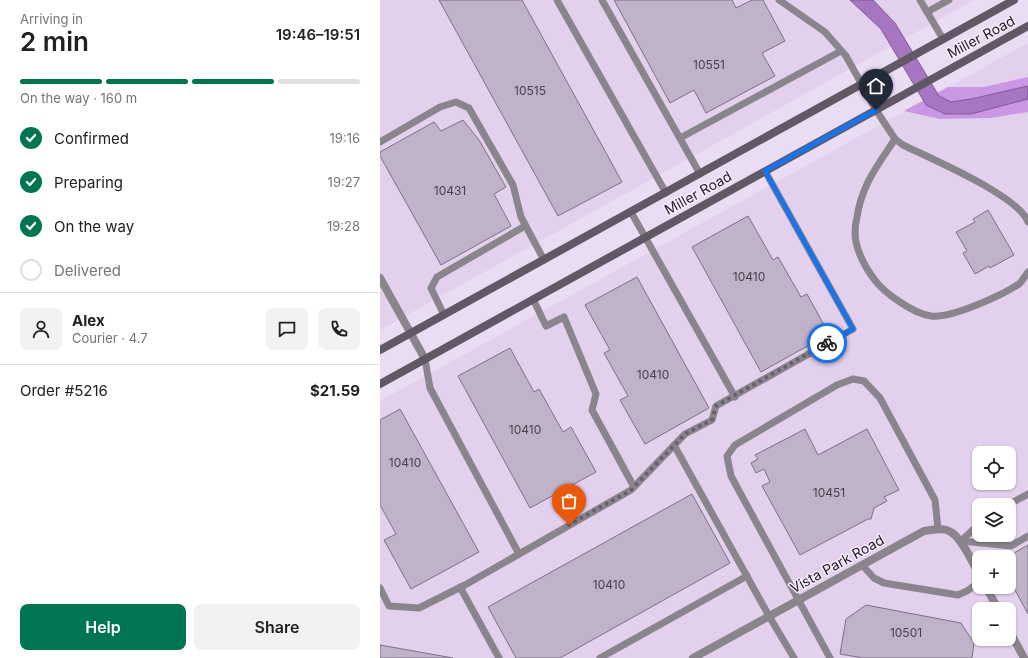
<!DOCTYPE html>
<html lang="en">
<head>
<meta charset="utf-8">
<style>
  body { margin:0; font-family:Inter,sans-serif; background:#f2f2f2; color:#202124; height:100vh; display:flex; flex-direction:column; font-size:15px; white-space:nowrap }
  * { box-sizing:border-box; margin:0 }
  p { font-size:13px; color:#757577 }
  .icon { flex:none; width:22px; height:22px; fill:none; stroke:currentColor; stroke-width:2; stroke-linecap:round; stroke-linejoin:round }
  .map { position:relative; flex:1; overflow:hidden }
  .sheet { display:flex; flex-direction:column; background:#fff; width:380px }
  .sheet>* { flex:none }
  .controls { position:absolute; left:592px; top:446px; display:grid; gap:8px }
  .controls a { display:grid; place-items:center; width:44px; height:44px; border-radius:8px; background:#fff; box-shadow:0 1px 3px #0004; font-size:20px }
  .pin { position:absolute; display:grid; place-items:center; width:34px; height:34px; color:#fff; margin:-41px -17px; border-radius:50% 50% 50% 0; rotate:-45deg; box-shadow:0 0 4px #0007 }
  .pin .icon { rotate:45deg }
  .courier { position:absolute; display:grid; place-items:center; width:40px; height:40px; margin:-20px; border:3px solid #1a73e8; border-radius:50%; background:#fff; color:#222; box-shadow:0 1px 5px #0007 }
  .headline em { font-style:normal; font-weight:600 }
  .headline div { display:flex; flex-direction:column-reverse }
  .headline { display:flex; align-items:center; justify-content:space-between; height:68px; padding:0 20px }
  h1 { font-size:26px; font-weight:600; line-height:30px }
  .bar { display:grid; grid-template-columns:repeat(4,1fr); gap:6px 4px; align-content:center; height:48px; padding:0 20px }
  .bar i { height:5px; border-radius:3px; background:#e0e0e0 }
  .bar .active { background:#007551 }
  .bar p { grid-column:span 4 }
  .line { display:flex; align-items:center; gap:10px; padding:0 20px; border-top:1px solid #e0e0e0 }
  .line div { flex:1 }
  .round { display:grid; place-items:center; flex:none; width:42px; height:42px; border-radius:8px; background:#f2f2f2 }
  ol { padding:0 20px; list-style:none }
  li { display:flex; align-items:center; gap:12px; height:44px }
  li p { margin-inline-start:auto }
  li .icon { padding:4px; border-radius:50%; background:#007551; color:#fff; stroke-width:4 }
  li:last-child { color:#757577 }
  li i { width:22px; height:22px; border:2px solid #e0e0e0; border-radius:50% }
  .button { display:flex; gap:8px; margin-top:auto; padding:8px 20px }
  .button a { flex:1; height:46px; border-radius:8px; background:#007551; color:#fff; font-size:16px; font-weight:600; line-height:46px; text-align:center }
  .button a+a { background:#f2f2f2; color:#202124 }
  main { display:flex; flex:1; min-height:0 }
  .map>svg:first-child { display:block }
</style>
</head>
<body>
<main>
<section class="sheet">
<div class="headline"><div><h1>2 min</h1><p>Arriving in</p></div><em>19:46–19:51</em></div>
<div class="bar"><i class="active"></i><i class="active"></i><i class="active"></i><i></i><p>On the way · 160 m</p></div>
<ol>
<li><svg class="icon" aria-label="check" viewBox="0 0 24 24"><path d="M5 12l5 5 9-10"/></svg>Confirmed<p>19:16</p></li>
<li><svg class="icon" aria-label="check" viewBox="0 0 24 24"><path d="M5 12l5 5 9-10"/></svg>Preparing<p>19:27</p></li>
<li><svg class="icon" aria-label="check" viewBox="0 0 24 24"><path d="M5 12l5 5 9-10"/></svg>On the way<p>19:28</p></li>
<li><i></i>Delivered</li>
</ol>
<div class="line" style="height:72px"><a class="round"><svg class="icon" aria-label="person" viewBox="0 0 24 24"><circle cx="12" cy="8" r="4"/><path d="M4 21q1-7 8-7t8 7"/></svg></a><div><b>Alex</b><p>Courier · 4.7</p></div><a class="round"><svg class="icon" aria-label="chat" viewBox="0 0 24 24"><path d="M4 5h16v11H9l-5 4z"/></svg></a><a class="round"><svg class="icon" aria-label="phone" viewBox="0 0 24 24"><path d="M5 4h4l2 5-3 2q2 4 5 5l2-3 5 2v4C11 20 4 13 5 4z"/></svg></a></div>
<div class="line" style="height:52px"><div>Order #5216</div><b>$21.59</b></div>
<div class="button"><a>Help</a><a>Share</a></div>
</section>
<div class="map">
<svg width="648" height="658" viewBox="0 0 648 658">
  <rect width="100%" height="100%" fill="#eadcf3"/>
  <!-- built -->
  <g fill="#e2d0ed" fill-rule="evenodd">
    <path d="M0,0h594l-594,330z"/>
    <path d="M648,43v615h-648v-257zM599,453h30v30h-30zM599,505h30v30h-30zM599,557h30v30h-30zM599,609h30v30h-30z"/>
  </g>
  <!-- forest -->
  <path fill="#ca97e5" d="M648,77v35l-37,6 -51,1 -36,-8 44,-24h36z"/>
  <!-- water -->
  <path fill="#a776c2" stroke="#7f5b93" d="M470,0h23l22,23 44,73 12,6 20,-3 57,-13v13l-57,15h-26l-19,-9 -45,-76z"/>
  <!-- building -->
  <g fill="#c0b3c9" stroke="#7d7085">
    <path d="M59,0h83l100,182 -64,34z"/>
    <path d="M234,0h118l4,8 16,-8h11l22,41 -23,12 13,23 -69,37 -12,-23 -24,13z"/>
    <path d="M83,120l16,20 27,47 -12,7 17,32 -70,39 -61,-109v-4l54,-30 7,9z"/>
    <path d="M608,210l26,45 -24,13 -1,-2 -14,8 -12,-21 4,-2 -11,-19 19,-10 -2,-3z"/>
    <path d="M368,216l25,44 5,-3 23,40 6,-3 22,40 -68,38 -69,-125z"/>
    <path d="M257,277l72,131 -64,36 -25,-44 8,-4 -24,-43 6,-3 -25,-45z"/>
    <path d="M130,348l24,44 5,-3 24,43 8,-5 25,45 -66,36 -72,-132z"/>
    <path d="M20,409l79,143 -68,37 -27,-49 12,-6 -16,-29v-85z"/>
    <path d="M425,429l13,26 49,-26 32,61 -15,7 3,4 -13,7 -3,11h-3l-68,36 -38,-69 8,-4 -6,-13 -8,4 -5,-10 7,-4 -3,-4z"/>
    <path d="M312,494l38,69 -170,95h-44l-28,-51z"/>
    <path d="M648,545v69l-19,-35v-22h-2z"/>
    <path d="M486,605l95,18 13,20 -2,15h-109l-23,-4 6,-35z"/>
    <path d="M0,645l73,13h-73z"/>
  </g>
  <g fill="none" stroke-linecap="round" stroke-linejoin="round">
    <!-- service -->
    <g stroke="#8a848d" stroke-width="7">
      <path d="M177,0l109,193"/>
      <path d="M222,0l98,174"/>
      <path d="M399,0l46,32 21,24 30,54 19,29 8,6c27,13 116,51 125,77"/>
      <path d="M540,0l23,39"/>
      <path d="M547,12l22,-12"/>
      <path d="M300,138l161,-87"/>
      <path d="M515,139c-17,26 -33,45 -38,78 -1,4 -2,10 -2,15 0,16 9,34 19,47 10,14 40,35 57,37 19,3 72,-21 88,-32 3,-3 6,-8 9,-12"/>
      <path d="M0,142l60,-35 16,-5 13,6 44,77 8,32 23,43"/>
      <path d="M251,212l104,185"/>
      <path d="M153,299l13,27 18,-9 32,77 -4,16 42,77"/>
      <path d="M64,315l-13,-27 6,-11 88,-51"/>
      <path d="M45,359l5,29 89,166"/>
      <path d="M294,445l95,171 25,42"/>
      <path d="M628,505l20,-11"/>
      <path d="M581,541l50,5 17,-10"/>
      <path d="M581,541l18,-17"/>
      <path d="M482,565l12,13 10,5 74,12 9,-4 12,-9"/>
      <path d="M80,587l39,71"/>
      <path d="M0,588l9,18 30,2 46,-23 166,-95 54,-56 27,-14 4,-14 137,-77 -88,-158"/>
      <path d="M220,658l147,-82"/>
      <path d="M450,658l-99,-182 -4,-20 8,-11 102,-60 16,-6 11,2 16,17 55,102 3,29"/>
    </g>
    <!-- minor -->
    <g stroke="#8a848d" stroke-width="8">
      <path d="M0,278l45,81"/>
      <path d="M606,587l12,22"/>
      <path d="M629,630l15,28"/>
      <path d="M313,658l231,-127c8,-1 18,-4 25,0 12,5 24,32 30,44"/>
    </g>
    <!-- secondary -->
    <g stroke="#605865" stroke-width="8">
      <path d="M0,350l634,-350"/>
      <path d="M0,384l648,-358"/>
    </g>
  </g>
  <g fill="none" stroke-linecap="round" stroke-linejoin="round">
    <!-- done -->
    <path stroke="#675f6c" stroke-width="4" stroke-dasharray="0 7.2" d="M189,525l62,-35 54,-56 27,-14 4,-14 111,-63"/>
    <!-- route -->
    <path stroke="#1a73e8" stroke-width="5" d="M447,343l26,-14 -88,-158 111,-61"/>
  </g>
  <g text-anchor="middle" stroke-width="3" stroke-linejoin="round" paint-order="stroke">
    <!-- number labels -->
    <g font-size="12" fill="#49424d">
      <text x="329" y="69">10551</text>
      <text x="150" y="95">10515</text>
      <text x="70" y="195">10431</text>
      <text x="369" y="281">10410</text>
      <text x="273" y="379">10410</text>
      <text x="145" y="434">10410</text>
      <text x="25" y="467">10410</text>
      <text x="449" y="497">10451</text>
      <text x="229" y="589">10410</text>
      <text x="526" y="637">10501</text>
    </g>
    <!-- street labels -->
    <g font-size="14" fill="#211c24" stroke="#f6ebfd">
      <text transform="translate(601 37) rotate(-28)" y="5">Miller Road</text>
      <text transform="translate(318 193) rotate(-29)" y="5">Miller Road</text>
      <text transform="translate(457 564) rotate(-29)" y="5">Vista Park Road</text>
    </g>
  </g>
</svg>
<div class="controls">
<a><svg class="icon" aria-label="locate" viewBox="0 0 24 24"><circle cx="12" cy="12" r="6"/><path d="M12 2v4M12 18v4M2 12h4M18 12h4"/></svg></a>
<a><svg class="icon" aria-label="layers" viewBox="0 0 24 24"><path d="M12 4l9 5-9 5-9-5zM3 14l9 5 9-5"/></svg></a>
<a>+</a>
<a>−</a>
</div>
<div class="pin" style="left:189px;top:525px;background:#ea580c"><svg class="icon" aria-label="bag" viewBox="0 0 24 24"><path d="M5 8h14l-1 12H6zM9 8a3 3 0 0 1 6 0"/></svg></div>
<div class="pin" style="left:496px;top:110px;background:#1f2937"><svg class="icon" aria-label="home" viewBox="0 0 24 24"><path d="M3 11l9-7 9 7M6 9v11h12V9"/></svg></div>
<div class="courier" style="left:447px;top:343px"><svg class="icon" aria-label="bike" viewBox="0 0 24 24"><circle cx="6" cy="16" r="4"/><circle cx="18" cy="16" r="4"/><path d="M6 16l4-8h5l3 8M10 8l3 8H6M13 5h3"/></svg></div>
</div>
</main>
</body>
</html>
